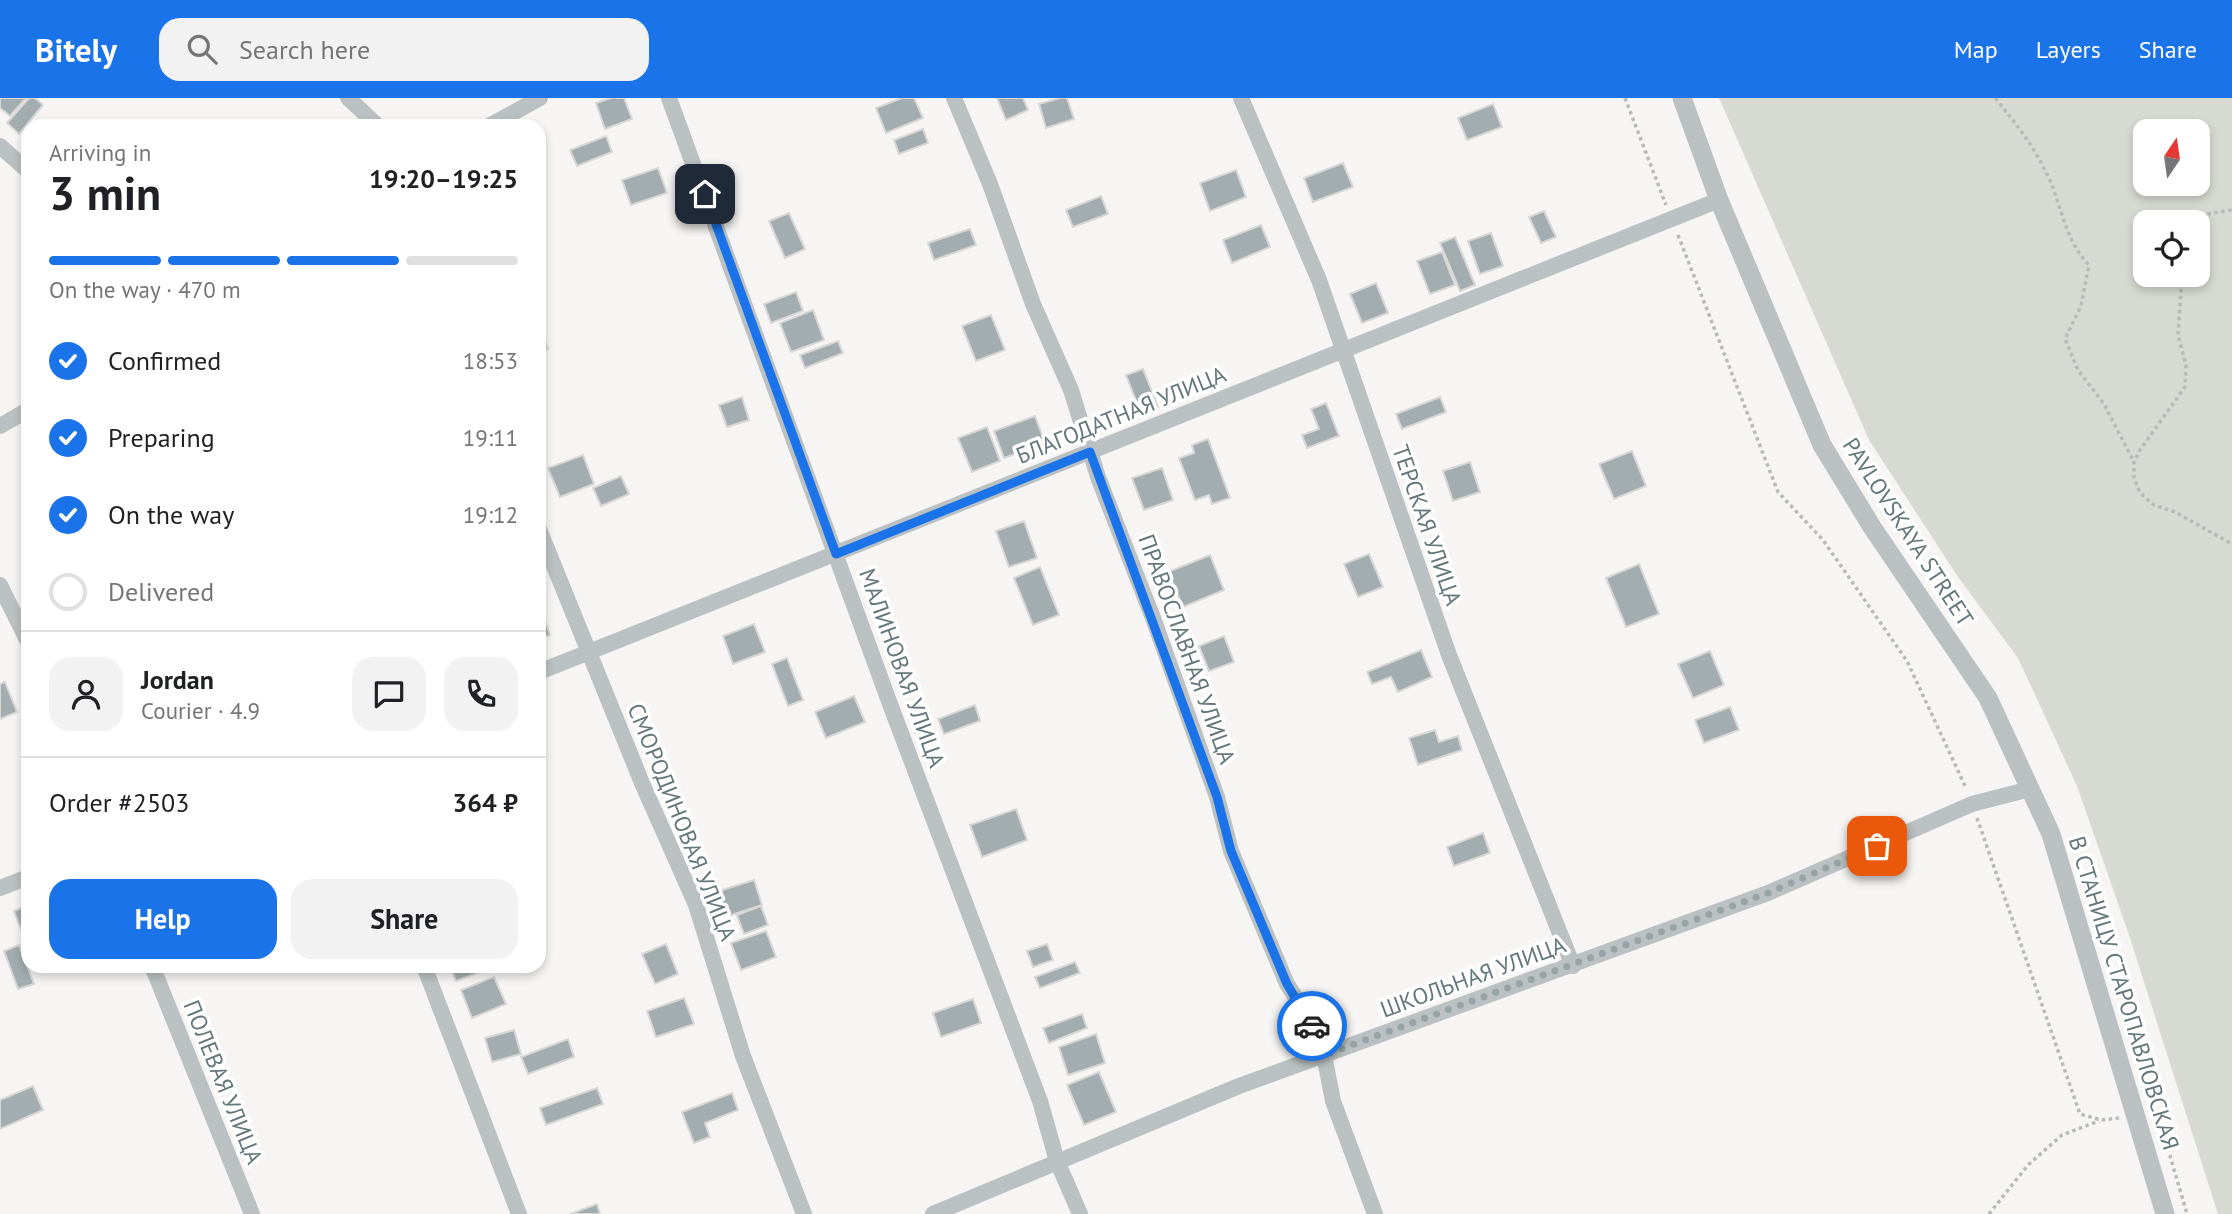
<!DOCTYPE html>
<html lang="en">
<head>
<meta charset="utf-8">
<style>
  body { margin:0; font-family:"PT Sans",sans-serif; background:#f2f2f2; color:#202124; height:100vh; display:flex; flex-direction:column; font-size:26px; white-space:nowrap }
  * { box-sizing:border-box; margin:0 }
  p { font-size:23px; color:#757577 }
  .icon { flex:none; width:38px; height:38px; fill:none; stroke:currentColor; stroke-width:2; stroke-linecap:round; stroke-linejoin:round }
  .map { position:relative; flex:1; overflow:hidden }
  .details { position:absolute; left:21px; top:21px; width:525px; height:854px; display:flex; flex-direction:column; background:#fff; border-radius:21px; box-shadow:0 4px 10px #0003 }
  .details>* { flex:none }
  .needle { width:46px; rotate:13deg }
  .controls { position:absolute; left:2133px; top:21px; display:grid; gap:14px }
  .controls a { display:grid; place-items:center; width:77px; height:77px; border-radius:14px; background:#fff; box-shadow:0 4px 10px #0003; font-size:35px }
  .pin { position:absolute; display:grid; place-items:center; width:60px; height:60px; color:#fff; margin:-30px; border-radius:14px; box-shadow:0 4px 10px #0006 }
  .courier { position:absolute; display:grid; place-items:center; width:70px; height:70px; margin:-35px; border:5px solid #1a73e8; border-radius:50%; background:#fff; color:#222; box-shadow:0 2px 9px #0007 }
  .summary em { font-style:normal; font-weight:700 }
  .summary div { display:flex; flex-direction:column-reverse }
  .summary { display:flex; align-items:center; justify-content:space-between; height:119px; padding:0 28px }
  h1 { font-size:46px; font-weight:700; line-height:52px }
  .bar { display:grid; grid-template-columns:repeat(4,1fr); gap:10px 7px; align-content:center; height:84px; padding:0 28px }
  .bar i { height:9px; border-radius:5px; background:#e0e0e0 }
  .bar .on { background:#1a73e8 }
  .bar p { grid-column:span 4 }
  .line { display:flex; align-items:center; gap:18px; padding:0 28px; border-top:2px solid #e0e0e0 }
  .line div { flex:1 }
  .round { display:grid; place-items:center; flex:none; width:74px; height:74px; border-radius:21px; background:#f2f2f2 }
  ol { padding:0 28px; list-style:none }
  li { display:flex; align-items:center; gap:21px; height:77px }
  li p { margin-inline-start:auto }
  li .icon { padding:7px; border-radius:50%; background:#1a73e8; color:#fff; stroke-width:4 }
  li:last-child { color:#757577 }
  li i { width:38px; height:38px; border:4px solid #e0e0e0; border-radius:50% }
  .cta { display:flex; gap:14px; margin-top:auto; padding:14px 28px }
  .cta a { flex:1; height:80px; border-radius:21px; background:#1a73e8; color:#fff; font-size:28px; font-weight:700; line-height:80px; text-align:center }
  .cta a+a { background:#f2f2f2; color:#202124 }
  header { display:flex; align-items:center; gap:42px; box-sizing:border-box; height:98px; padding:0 35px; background:#1a73e8; color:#fff }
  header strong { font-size:33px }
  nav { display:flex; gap:38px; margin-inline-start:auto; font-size:24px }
  .search { width:490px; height:63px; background:#f2f2f2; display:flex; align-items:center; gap:18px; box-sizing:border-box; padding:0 24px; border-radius:21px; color:#757577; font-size:26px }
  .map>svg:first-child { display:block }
</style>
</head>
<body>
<header>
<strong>Bitely</strong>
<div class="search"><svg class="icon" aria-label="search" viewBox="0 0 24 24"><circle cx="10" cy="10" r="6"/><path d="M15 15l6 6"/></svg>Search here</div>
<nav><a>Map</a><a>Layers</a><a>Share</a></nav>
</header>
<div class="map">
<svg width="2232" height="1116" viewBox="0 0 2232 1116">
  <rect width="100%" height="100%" fill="#f6f5f3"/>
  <!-- green -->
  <path fill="#d7dad2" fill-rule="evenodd" d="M1719,0h513v1116h-14l-89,-279 -52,-149 -59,-128 -60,-81 -89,-137zM2146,33h52v53h-52zM2146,124h52v53h-52z"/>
  <!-- building -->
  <g fill="#a3adaf" stroke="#d7d7d5" stroke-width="2">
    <path d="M0,0h26l-16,18 -10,-8z"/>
    <path d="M29,0h6l8,7 -24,29 -12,-11z"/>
    <path d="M611,0h13l8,21 -27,10 -9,-26z"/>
    <path d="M902,0h12l9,20 -37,15 -10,-25z"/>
    <path d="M997,0h26l5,12 -22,10z"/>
    <path d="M1060,0h7l7,21 -28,9 -7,-24z"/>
    <path d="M1493,6l9,23 -35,13 -9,-22z"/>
    <path d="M923,31l5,14 -29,11 -5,-14z"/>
    <path d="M606,38l6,16 -35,14 -7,-16z"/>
    <path d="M1343,65l10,24 -40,15 -9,-24z"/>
    <path d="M658,70l9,25 -36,12 -9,-25z"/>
    <path d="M1236,72l10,27 -36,14 -10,-28z"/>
    <path d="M1101,98l7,18 -35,13 -7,-17z"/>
    <path d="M1544,113l12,26 -15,6 -12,-26z"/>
    <path d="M789,115l16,36 -20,9 -16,-37z"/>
    <path d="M1261,127l9,22 -38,16 -9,-23z"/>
    <path d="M970,131l6,16 -42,15 -6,-17z"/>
    <path d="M1491,135l12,33 -23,8 -12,-33z"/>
    <path d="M1455,139l20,48 -15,6 -20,-48z"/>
    <path d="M1442,154l13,33 -25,9 -13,-33z"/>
    <path d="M1376,185l12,30 -26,10 -12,-29z"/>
    <path d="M796,194l7,19 -32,12 -7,-19z"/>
    <path d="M813,212l11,30 -33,12 -11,-29z"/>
    <path d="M991,217l14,35 -29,11 -14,-35z"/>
    <path d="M539,228l9,23 -9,3z"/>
    <path d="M838,243l5,12 -38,15 -5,-13z"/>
    <path d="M1143,271l15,38 -17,6 -15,-38z"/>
    <path d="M742,299l7,23 -22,7 -8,-22z"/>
    <path d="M1440,299l6,15 -44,17 -6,-15z"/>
    <path d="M1326,305l13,33 -32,12 -5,-13 17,-6 -8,-20z"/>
    <path d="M1035,318l10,27 -41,15 -10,-27z"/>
    <path d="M987,329l13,34 -28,11 -14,-34z"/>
    <path d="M1208,341l22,59 -18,6 -3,-9 -14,5 -16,-42 15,-5 -2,-8z"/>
    <path d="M1632,353l14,35 -32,13 -15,-35z"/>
    <path d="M583,357l11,29 -34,13 -12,-29z"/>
    <path d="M1470,364l10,30 -27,9 -10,-30z"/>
    <path d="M1162,370l11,32 -29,10 -12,-32z"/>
    <path d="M621,378l8,18 -28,12 -8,-18z"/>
    <path d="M1024,423l13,37 -28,9 -13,-36z"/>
    <path d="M1369,456l14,33 -25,10 -14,-33z"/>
    <path d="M1210,457l14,35 -41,17 -15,-35z"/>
    <path d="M1639,466l20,50 -33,13 -20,-49z"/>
    <path d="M1040,469l19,48 -26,10 -19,-47z"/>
    <path d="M539,506l11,31 -11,4z"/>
    <path d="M754,526l11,28 -32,12 -10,-28z"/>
    <path d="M1224,538l10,26 -25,9 -10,-25z"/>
    <path d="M1421,552l11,27 -34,15 -7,-15 -19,7 -5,-12z"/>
    <path d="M1710,553l14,34 -31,13 -15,-34z"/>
    <path d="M787,560l16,42 -15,6 -16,-42z"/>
    <path d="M5,584l12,30 -17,7v-35z"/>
    <path d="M854,598l11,26 -39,16 -11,-26z"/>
    <path d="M975,607l5,16 -36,13 -6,-15z"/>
    <path d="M1730,609l9,23 -35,13 -9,-23z"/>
    <path d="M1435,632l4,12 19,-6 4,14 -44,15 -9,-27z"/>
    <path d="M1016,711l11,31 -45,17 -12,-32z"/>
    <path d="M1483,735l7,20 -36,13 -7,-19z"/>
    <path d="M754,782l8,25 -40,13 -9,-25z"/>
    <path d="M28,807v37l-2,1 -12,-32z"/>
    <path d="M761,808l7,19 -24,9 -7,-19z"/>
    <path d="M766,833l10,26 -35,13 -10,-27z"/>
    <path d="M666,846l12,30 -23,10 -13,-30z"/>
    <path d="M1047,846l6,16 -20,7 -6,-16z"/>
    <path d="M19,847l15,39 -16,5 -14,-38z"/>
    <path d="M1075,864l5,11 -40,15 -5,-11z"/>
    <path d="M456,868h31l1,3 -32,12 -5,-13z"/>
    <path d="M494,879l12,27 -34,14 -11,-28z"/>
    <path d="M684,900l10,26 -38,13 -9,-26z"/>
    <path d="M973,901l8,24 -40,14 -8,-24z"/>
    <path d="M1082,916l5,14 -38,15 -6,-15z"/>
    <path d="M514,932l7,24 -29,8 -7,-24z"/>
    <path d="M1096,936l9,29 -37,12 -9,-28z"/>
    <path d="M568,941l6,18 -46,17 -7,-17z"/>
    <path d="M1099,974l17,40 -32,13 -17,-40z"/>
    <path d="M33,988l10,24 -43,19v-29z"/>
    <path d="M597,990l6,16 -57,21 -6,-17z"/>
    <path d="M732,995l6,17 -33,13 5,14 -16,6 -12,-31z"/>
    <path d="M597,1106l3,10h-30z"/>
  </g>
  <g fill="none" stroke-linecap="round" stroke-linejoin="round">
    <!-- path -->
    <g stroke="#b5baba" stroke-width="3.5" stroke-dasharray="3.5 3.5" stroke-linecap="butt">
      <path d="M1625,0l41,107"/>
      <path d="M1995,0c23,28 38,47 54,80 13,30 17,64 40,87l-8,41 -16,33 13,31 26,34 30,58"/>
      <path d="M2189,124l6,-6 37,-6"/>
      <path d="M1678,137l100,257 45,48 84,121 59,127"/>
      <path d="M2182,177l-4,60 8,30 -1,22 -45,63 -6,12v16l6,15 14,12 21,7 57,32"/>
      <path d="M1977,720l103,296 21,6 18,-2"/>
      <path d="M2154,1014l3,-1 30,103"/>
      <path d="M1989,1116l39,-49 34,-30 37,-14"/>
    </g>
    <!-- minor -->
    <g stroke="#bbc1c2" stroke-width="16">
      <path d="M348,0l30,28"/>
      <path d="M669,0l221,606 150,397 17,60 23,53"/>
      <path d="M954,0l36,86 43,120 38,86 27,87 55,141 64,179 14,54 56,133 21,33 16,38 9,46 42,113"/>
      <path d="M1241,0l78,182 130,375 124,311"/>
      <path d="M489,28l51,-28"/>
      <path d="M0,48l28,25"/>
      <path d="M0,328l28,-16"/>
      <path d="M539,431l103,254 54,122 47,151 61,158"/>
      <path d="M0,487l28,57"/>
      <path d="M539,574l1180,-472"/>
      <path d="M0,790l28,-11"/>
      <path d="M152,868l100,248"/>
      <path d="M424,868l95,248"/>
      <path d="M933,1116l306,-128 529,-193 204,-89 58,-15"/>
    </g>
    <!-- tertiary -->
    <path stroke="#bbc1c2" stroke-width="19" d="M1682,0l37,102 103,245 50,82 116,171 63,136 114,380"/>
  </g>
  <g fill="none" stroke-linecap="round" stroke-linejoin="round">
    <!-- done -->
    <path stroke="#97a3a4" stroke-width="7" stroke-dasharray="0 12.6" d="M1312,928l12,29 444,-162 109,-47"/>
    <!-- route -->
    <path stroke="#1a73e8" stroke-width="9" d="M705,96l131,360 254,-102 127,345 14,54 56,133 25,42"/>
  </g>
  <g text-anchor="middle" stroke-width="7" stroke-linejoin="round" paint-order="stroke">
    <!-- street labels -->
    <g font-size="23" fill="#64777a" stroke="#fff">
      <text transform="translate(1121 317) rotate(-22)" y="8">БЛАГОДАТНАЯ УЛИЦА</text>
      <text transform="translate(1427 427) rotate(71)" y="8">ТЕРСКАЯ УЛИЦА</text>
      <text transform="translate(1908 434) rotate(57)" y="8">PAVLOVSKAYA STREET</text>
      <text transform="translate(1187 551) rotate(70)" y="8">ПРАВОСЛАВНАЯ УЛИЦА</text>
      <text transform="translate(902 570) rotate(70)" y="8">МАЛИНОВАЯ УЛИЦА</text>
      <text transform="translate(682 724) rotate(68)" y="8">СМОРОДИНОВАЯ УЛИЦА</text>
      <text transform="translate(1473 879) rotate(-20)" y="8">ШКОЛЬНАЯ УЛИЦА</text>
      <text transform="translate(2124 895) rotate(73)" y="8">В СТАНИЦУ СТАРОПАВЛОВСКАЯ</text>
      <text transform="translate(223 984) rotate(68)" y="8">ПОЛЕВАЯ УЛИЦА</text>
    </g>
  </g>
</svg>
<div class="controls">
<a><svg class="needle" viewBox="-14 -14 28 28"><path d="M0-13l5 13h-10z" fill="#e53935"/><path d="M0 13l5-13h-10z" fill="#757577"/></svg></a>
<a><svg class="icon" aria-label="locate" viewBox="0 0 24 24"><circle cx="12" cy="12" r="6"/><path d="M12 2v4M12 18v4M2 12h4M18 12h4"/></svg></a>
</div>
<div class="pin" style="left:1877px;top:748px;background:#ea580c"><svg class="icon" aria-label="bag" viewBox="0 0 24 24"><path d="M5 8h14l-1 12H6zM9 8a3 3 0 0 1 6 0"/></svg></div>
<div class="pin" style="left:705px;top:96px;background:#1f2937"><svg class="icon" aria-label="home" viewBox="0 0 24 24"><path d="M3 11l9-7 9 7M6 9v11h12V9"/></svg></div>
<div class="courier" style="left:1312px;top:928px"><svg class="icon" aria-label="car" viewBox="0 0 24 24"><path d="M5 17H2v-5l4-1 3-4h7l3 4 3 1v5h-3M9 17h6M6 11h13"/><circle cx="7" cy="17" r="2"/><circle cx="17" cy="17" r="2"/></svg></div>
<section class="details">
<div class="summary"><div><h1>3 min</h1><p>Arriving in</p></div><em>19:20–19:25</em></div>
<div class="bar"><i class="on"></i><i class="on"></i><i class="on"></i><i></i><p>On the way · 470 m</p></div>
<ol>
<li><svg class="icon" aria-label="check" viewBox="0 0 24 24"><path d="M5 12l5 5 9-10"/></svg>Confirmed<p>18:53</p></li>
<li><svg class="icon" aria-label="check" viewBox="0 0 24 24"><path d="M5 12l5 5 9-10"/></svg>Preparing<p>19:11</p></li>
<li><svg class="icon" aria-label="check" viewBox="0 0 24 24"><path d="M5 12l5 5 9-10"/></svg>On the way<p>19:12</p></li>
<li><i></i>Delivered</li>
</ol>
<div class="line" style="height:126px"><a class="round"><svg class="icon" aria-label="person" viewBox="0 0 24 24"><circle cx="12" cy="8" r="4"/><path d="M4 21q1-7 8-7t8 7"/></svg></a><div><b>Jordan</b><p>Courier · 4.9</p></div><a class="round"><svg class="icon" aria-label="chat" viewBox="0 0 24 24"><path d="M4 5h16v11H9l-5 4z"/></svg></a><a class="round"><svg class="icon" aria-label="phone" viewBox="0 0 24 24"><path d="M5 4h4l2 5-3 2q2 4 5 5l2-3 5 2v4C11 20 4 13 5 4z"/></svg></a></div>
<div class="line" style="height:91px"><div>Order #2503</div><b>364 ₽</b></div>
<div class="cta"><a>Help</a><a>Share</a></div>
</section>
</div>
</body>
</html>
